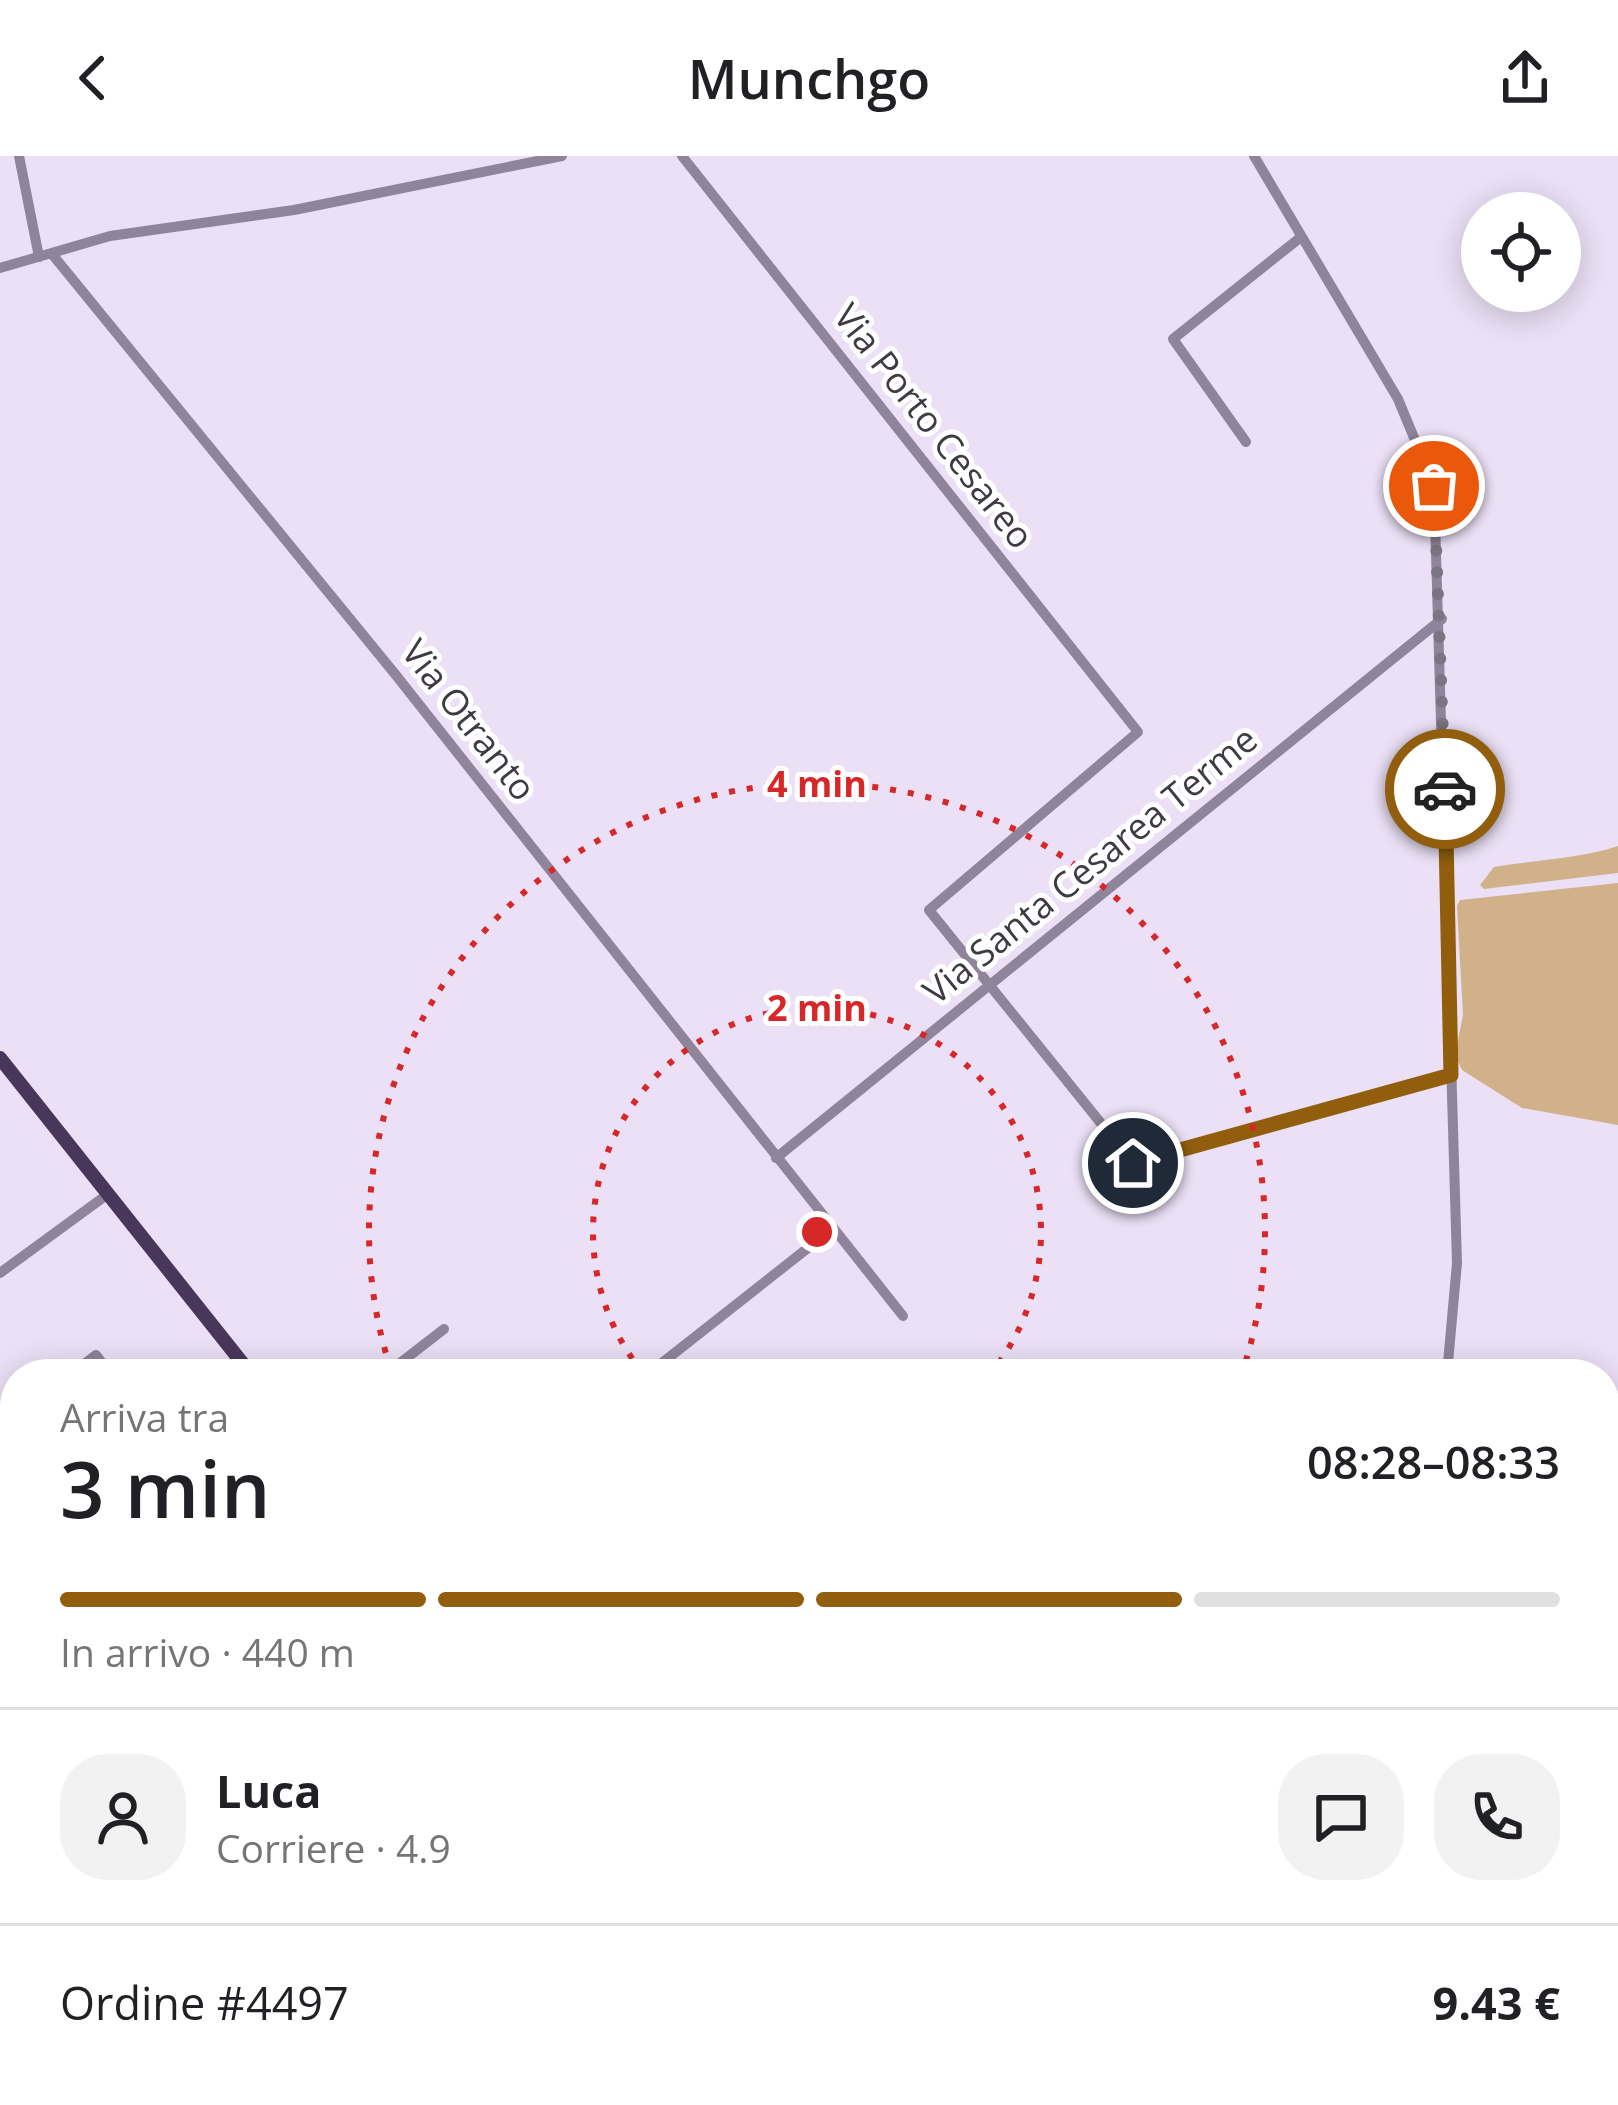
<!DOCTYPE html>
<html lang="it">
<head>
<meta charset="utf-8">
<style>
  body { margin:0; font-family:"Open Sans",sans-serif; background:#f2f2f2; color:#202124; height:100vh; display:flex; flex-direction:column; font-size:45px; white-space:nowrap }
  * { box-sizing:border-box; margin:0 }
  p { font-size:39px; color:#757577 }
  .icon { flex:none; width:66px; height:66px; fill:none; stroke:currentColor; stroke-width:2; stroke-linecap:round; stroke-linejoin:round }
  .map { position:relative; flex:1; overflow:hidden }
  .sheet { position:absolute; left:0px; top:1203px; width:1620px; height:747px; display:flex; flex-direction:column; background:#fff; border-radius:48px 48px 0 0; box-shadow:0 6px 30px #0003 }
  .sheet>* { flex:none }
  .buttons { position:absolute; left:1461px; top:36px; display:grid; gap:24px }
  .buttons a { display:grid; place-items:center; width:120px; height:120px; border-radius:50%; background:#fff; box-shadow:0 6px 30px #0003; font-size:60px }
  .pin { position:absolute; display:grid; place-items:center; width:102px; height:102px; color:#fff; margin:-51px; border:6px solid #fff; border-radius:50%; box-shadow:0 3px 12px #0007 }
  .courier { position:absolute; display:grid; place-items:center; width:120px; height:120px; margin:-60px; border:9px solid #905e0c; border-radius:50%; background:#fff; color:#222; box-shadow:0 3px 15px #0007 }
  .head em { font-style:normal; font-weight:600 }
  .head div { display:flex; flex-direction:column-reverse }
  .head { display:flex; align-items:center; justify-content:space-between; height:204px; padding:0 60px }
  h1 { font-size:78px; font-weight:600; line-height:90px }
  .bar { display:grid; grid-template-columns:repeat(4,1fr); gap:18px 12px; align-content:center; height:144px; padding:0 60px }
  .bar i { height:15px; border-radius:9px; background:#e0e0e0 }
  .bar .active { background:#905e0c }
  .bar p { grid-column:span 4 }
  .line { display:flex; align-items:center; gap:30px; padding:0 60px; border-top:3px solid #e0e0e0 }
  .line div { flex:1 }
  .round { display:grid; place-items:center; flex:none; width:126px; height:126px; border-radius:48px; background:#f2f2f2 }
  header { display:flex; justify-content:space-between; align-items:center; height:156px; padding:0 60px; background:#fff; font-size:54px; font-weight:600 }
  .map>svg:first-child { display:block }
</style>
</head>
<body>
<header><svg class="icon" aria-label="back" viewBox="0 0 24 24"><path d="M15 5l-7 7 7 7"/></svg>Munchgo<svg class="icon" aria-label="share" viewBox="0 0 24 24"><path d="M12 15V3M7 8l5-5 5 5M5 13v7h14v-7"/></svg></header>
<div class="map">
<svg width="1618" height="1949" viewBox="0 0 1618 1949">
  <rect width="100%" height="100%" fill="#ebe0f6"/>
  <!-- green -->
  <g fill="#d1b189">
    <path d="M1618,690v27l-134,16 -4,-4 14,-18c41,-7 85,-8 124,-21z"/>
    <path d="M1618,727v242l-96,-17 -60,-38 -7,-15 8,-40 -6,-109 3,-6z"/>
  </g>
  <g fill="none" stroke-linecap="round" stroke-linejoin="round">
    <!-- stream -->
    <g stroke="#a88456" stroke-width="3">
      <path d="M1605,1377l13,-16"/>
      <path d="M1163,1949l20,-14"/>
    </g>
    <!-- minor -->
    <g stroke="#8f849a" stroke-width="10">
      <path d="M19,0l20,101"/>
      <path d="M682,0l456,576 -209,178 204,253 318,-89"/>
      <path d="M1254,0l144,243 36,87 23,777 -10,111"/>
      <path d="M52,98l343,420 508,642"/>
      <path d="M0,112l110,-32 184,-26 268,-54"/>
      <path d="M1246,286l-73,-103 128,-102"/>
      <path d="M776,1002l666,-539"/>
      <path d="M0,1117l108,-79"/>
      <path d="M71,1218l25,-19 15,19"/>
      <path d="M386,1218l58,-45"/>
      <path d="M648,1218l184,-145"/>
      <path d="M0,1272l15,-12"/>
      <path d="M1605,1396l13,-14"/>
      <path d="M0,1455l15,-1"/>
      <path d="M0,1611l15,-4"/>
      <path d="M1605,1918l13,-3"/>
      <path d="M1531,1935l3,14"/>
      <path d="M1467,1949l54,-14"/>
    </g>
    <!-- major -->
    <g stroke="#49365b" stroke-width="14">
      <path d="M0,902l251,316"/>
      <path d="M819,1935l11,14"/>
    </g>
    <!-- highway -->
    <path stroke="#311b44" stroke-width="16" d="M1612,1949l6,-1"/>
  </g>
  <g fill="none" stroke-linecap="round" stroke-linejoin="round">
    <!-- done -->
    <path stroke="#7b7482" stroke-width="12" stroke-dasharray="0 21.6" d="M1434,330l11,303"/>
    <!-- route -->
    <path stroke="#905e0c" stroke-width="15" d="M1133,1007l318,-88 -6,-286"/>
  </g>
  <!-- distance rings -->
  <g fill="none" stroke="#d62828" stroke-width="6" stroke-dasharray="6 12">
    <path d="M643 1217A224 224 0 1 1 991 1217"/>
    <path d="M391 1214A448 448 0 1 1 1243 1214"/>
  </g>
  <g text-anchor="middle" stroke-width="10" stroke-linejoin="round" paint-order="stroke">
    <!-- street labels -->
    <g font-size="36" fill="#3f3a43" stroke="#fff">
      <text transform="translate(934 270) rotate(52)" y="13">Via Porto Cesareo</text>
      <text transform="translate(469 564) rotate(52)" y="13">Via Otranto</text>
      <text transform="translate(1090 709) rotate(-39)" y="13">Via Santa Cesarea Terme</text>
    </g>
  </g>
  <circle cx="817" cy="1076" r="18" fill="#d62828" stroke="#fff" stroke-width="6"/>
  <g font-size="36" text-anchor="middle" font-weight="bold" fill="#d62828" stroke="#fff" stroke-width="10" stroke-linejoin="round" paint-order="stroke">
    <text x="817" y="641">4 min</text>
    <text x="817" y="865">2 min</text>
  </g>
</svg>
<div class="buttons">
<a><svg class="icon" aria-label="locate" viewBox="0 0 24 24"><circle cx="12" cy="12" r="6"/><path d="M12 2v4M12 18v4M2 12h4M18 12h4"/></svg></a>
</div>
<div class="pin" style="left:1434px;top:330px;background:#ea580c"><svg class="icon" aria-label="bag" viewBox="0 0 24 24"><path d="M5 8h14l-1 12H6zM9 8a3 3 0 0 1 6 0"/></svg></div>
<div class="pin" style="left:1133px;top:1007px;background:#1f2937"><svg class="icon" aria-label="home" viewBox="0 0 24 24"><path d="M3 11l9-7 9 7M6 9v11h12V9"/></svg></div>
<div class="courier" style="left:1445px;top:633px"><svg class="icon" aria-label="car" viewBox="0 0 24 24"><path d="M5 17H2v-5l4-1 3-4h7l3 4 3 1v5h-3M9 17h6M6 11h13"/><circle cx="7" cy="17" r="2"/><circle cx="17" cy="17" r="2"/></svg></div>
<section class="sheet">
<div class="head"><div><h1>3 min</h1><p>Arriva tra</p></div><em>08:28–08:33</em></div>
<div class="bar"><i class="active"></i><i class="active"></i><i class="active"></i><i></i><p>In arrivo · 440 m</p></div>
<div class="line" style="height:216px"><a class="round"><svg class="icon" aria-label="person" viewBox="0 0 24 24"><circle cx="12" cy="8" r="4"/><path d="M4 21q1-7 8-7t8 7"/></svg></a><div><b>Luca</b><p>Corriere · 4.9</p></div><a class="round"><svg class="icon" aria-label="chat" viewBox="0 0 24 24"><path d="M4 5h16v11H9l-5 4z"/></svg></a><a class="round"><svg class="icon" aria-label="phone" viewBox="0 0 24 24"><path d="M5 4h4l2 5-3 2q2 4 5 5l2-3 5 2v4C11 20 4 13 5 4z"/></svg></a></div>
<div class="line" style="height:156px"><div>Ordine #4497</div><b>9.43 €</b></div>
</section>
</div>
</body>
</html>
